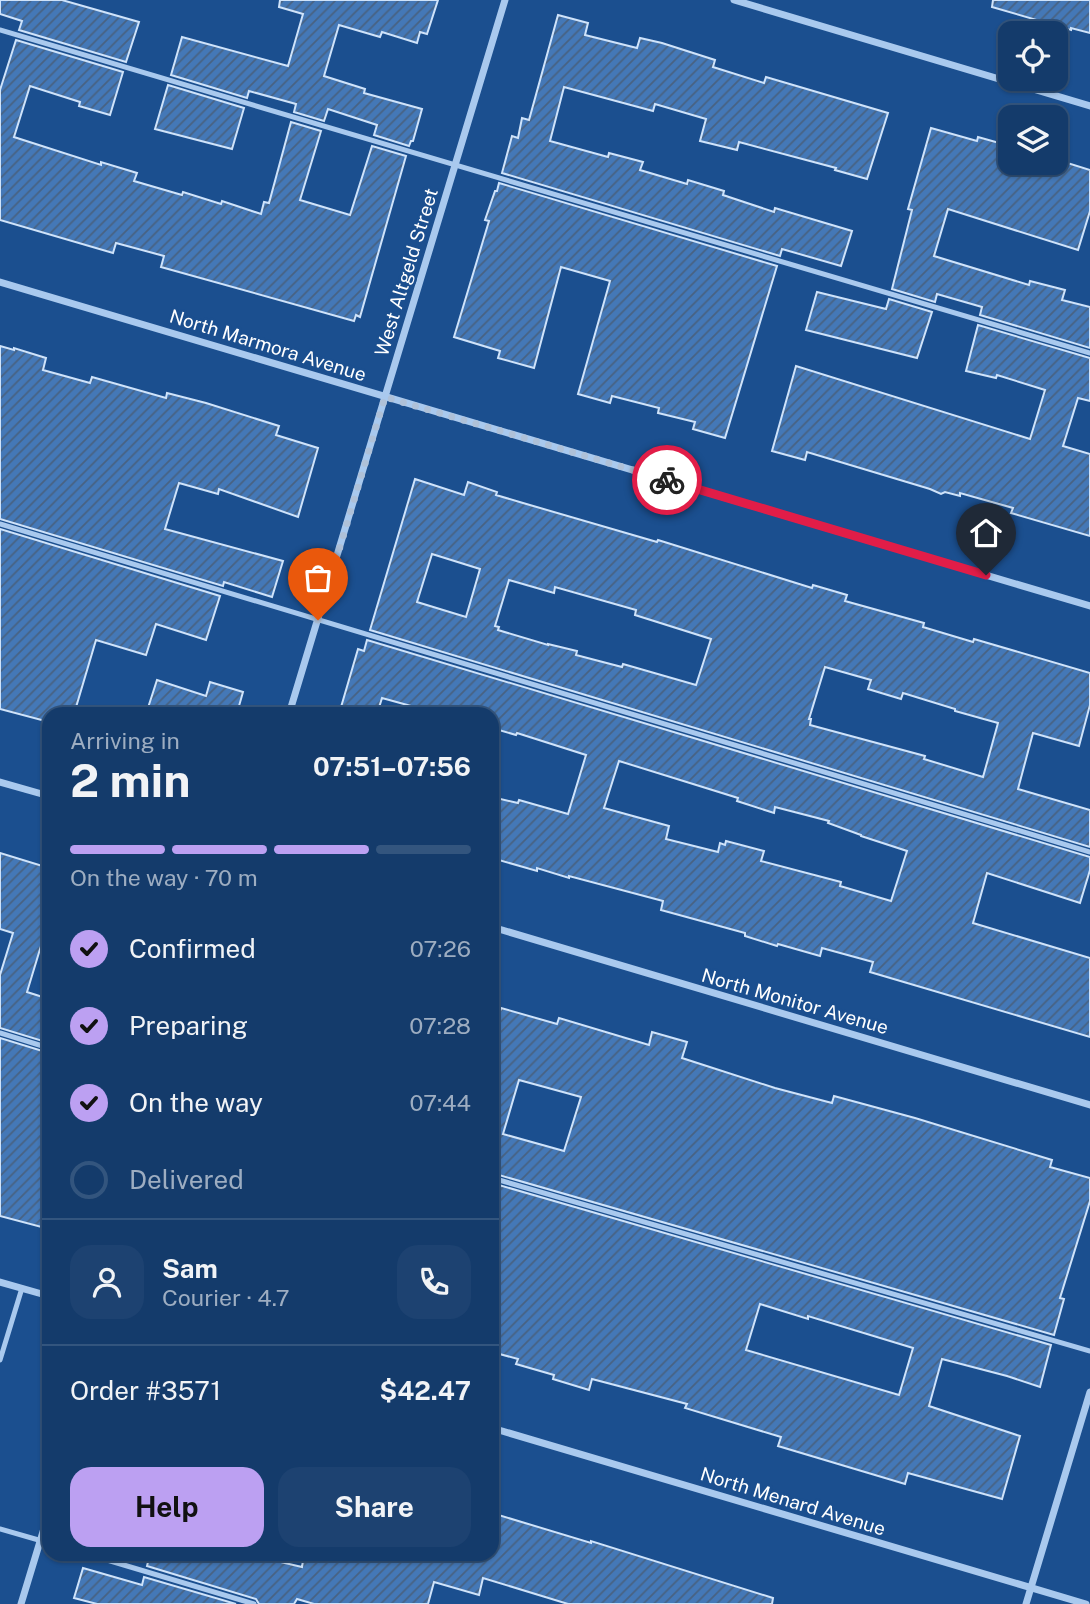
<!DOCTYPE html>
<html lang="en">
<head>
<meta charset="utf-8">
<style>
  body { margin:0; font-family:"Public Sans",sans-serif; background:#1d4271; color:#f1f3f6; height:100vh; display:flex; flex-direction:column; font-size:26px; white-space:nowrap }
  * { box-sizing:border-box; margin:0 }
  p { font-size:23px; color:#9dadc1 }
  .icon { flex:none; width:38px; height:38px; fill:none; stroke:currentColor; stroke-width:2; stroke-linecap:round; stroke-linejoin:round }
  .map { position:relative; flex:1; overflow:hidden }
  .details { position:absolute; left:42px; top:707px; width:457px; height:854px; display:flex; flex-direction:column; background:#143b6b; border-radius:21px; box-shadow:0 2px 5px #0004,0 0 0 2px #33557e }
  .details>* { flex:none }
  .buttons { position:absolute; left:998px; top:21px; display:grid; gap:14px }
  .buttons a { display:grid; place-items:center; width:70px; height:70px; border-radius:14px; background:#143b6b; box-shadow:0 2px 5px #0004,0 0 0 2px #33557e; font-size:35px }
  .pin { position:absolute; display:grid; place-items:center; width:60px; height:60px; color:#fff; margin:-72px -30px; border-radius:50% 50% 50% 0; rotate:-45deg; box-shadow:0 0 7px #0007 }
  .pin .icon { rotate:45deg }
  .courier { position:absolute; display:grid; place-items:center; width:70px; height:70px; margin:-35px; border:5px solid #e11d48; border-radius:50%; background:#fff; color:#222; box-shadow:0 2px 9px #0007 }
  .summary em { font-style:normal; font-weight:700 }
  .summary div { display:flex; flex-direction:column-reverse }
  .summary { display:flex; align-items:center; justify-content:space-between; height:119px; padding:0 28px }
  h1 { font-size:46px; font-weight:700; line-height:52px }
  .bar { display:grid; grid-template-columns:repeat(4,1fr); gap:10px 7px; align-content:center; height:84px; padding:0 28px }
  .bar i { height:9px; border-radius:5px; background:#33557e }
  .bar .selected { background:#bca0f2 }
  .bar p { grid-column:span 4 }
  .line { display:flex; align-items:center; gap:18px; padding:0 28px; border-top:2px solid #33557e }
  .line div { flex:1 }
  .round { display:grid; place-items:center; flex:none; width:74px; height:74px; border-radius:21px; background:#1d4271 }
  ol { padding:0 28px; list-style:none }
  li { display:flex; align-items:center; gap:21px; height:77px }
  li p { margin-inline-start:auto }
  li .icon { padding:7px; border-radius:50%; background:#bca0f2; color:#111; stroke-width:4 }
  li:last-child { color:#9dadc1 }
  li i { width:38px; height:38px; border:4px solid #33557e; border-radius:50% }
  .cta { display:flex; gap:14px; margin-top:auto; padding:14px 28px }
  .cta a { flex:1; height:80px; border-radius:21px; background:#bca0f2; color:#111; font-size:28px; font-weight:700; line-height:80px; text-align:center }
  .cta a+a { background:#1d4271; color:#f1f3f6 }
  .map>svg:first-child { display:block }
</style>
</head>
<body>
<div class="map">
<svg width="1090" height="1604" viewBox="0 0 1090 1604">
  <defs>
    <pattern id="building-hatch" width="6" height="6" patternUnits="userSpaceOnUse" patternTransform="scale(1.75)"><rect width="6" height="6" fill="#4478b7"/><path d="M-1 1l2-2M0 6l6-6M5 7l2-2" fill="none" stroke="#486282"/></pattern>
  </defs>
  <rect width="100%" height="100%" fill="#1b4f8f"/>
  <!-- building -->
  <g fill="url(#building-hatch)" stroke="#cfe3fa" stroke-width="2" fill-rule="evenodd">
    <path d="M0,0h62l77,22 -13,40 -107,-32 3,-9 -22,-7z"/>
    <path d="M280,0h158l-11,34 -7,-2 -3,11 -35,-11 -2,5 -41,-12 -15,51 41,13 -1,4 58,16 -9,32h-2l-2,5 -35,-11 3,-10 -49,-16 -4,12 -30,-9 2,-8 -47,-13 -2,7 -76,-23 11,-38 106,29 15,-52 -24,-7z"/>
    <path d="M993,0h97v33l-19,-5v2l-79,-23z"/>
    <path d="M558,15l30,8 -3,12 52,13 3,-10 22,5 53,17 -2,7 51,16 2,-6 122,36 -21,66 -32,-9 1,-2 -97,-26 -2,8 -37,-9 6,-22 -51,-15 -2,7 -89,-24 -14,54 58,16 1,-4 34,9 -3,8 47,14 1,-4 36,11 -1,4 51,17 1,-4 77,23 -11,35 -59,-17 -2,7 -278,-83 10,-37 6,2 4,-20 7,2z"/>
    <path d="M16,40l107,32 -13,43 -31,-9 1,-4 -50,-16 -16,51 87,28v-3l36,11 -3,8 48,14 1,-3 38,12 1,-3 39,13 3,-12 5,1 22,-81 30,9 -21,69 50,15 22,-69 34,10 -46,161 -4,-2 -2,6 -193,-54 3,-11 -48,-13 -3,10 -113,-33v-130z"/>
    <path d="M168,85l76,23 -12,41 -77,-20z"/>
    <path d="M931,128l46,13 1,-4 32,9v17h45v-4l35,11v41l-12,39 -130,-41 -14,47 95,29 1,-4 35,9 -3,10 28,7v41l-110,-33 2,-8 -45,-13 -2,8 -43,-13 20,-79 -4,-1z"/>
    <path d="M499,183l278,83 -52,172 -32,-9 2,-7 -37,-9 1,-5 -47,-12 -2,7 -32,-9 32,-113 -49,-14 -27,101 -36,-10 2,-7 -46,-14 35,-116 -4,-1 10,-29h2z"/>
    <path d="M817,292l69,17 3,-10 43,13 -15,46 -111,-28z"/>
    <path d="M978,325l112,33v43l-12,-3 -15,48 27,8v82l-79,-23 2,-5 -53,-15v3l-15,-4 -4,2 -11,-5 -123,-37 -2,8 -33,-9 24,-85 234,73 15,-49 -48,-15 -1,3 -30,-7z"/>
    <path d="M0,346l14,4v-2l32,10 -3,12 47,13 2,-6 74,21 1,-5 39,10 73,23 -3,9 42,13 -20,69 -79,-28 -1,5 -39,-11 -14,46 118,32 -11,36 -48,-15 -1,4 -223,-67z"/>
    <path d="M415,479l49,16 4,-13 29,10 -1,3 27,8 134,39 1,-2 154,48 1,-3 34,10 -2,6 79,22 -1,4 50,15 1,-3 116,34v32l-11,41 -46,-13 -15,56 72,21v37l-720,-217zM432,554l48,15 -14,48 -49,-15zM509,580l45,13 1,-6 81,23 -1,5 76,24 -15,46 -73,-21 -1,3 -46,-12 1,-4 -29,-7v1l-50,-15 1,-3 -4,-1zM825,667l46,13 -3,9 33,10 2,-6 52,16v2l43,12 -15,54 -59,-18 1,-3 -115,-31 1,-6h-2z"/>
    <path d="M0,529l220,67 -14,44 -50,-16 -10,31 -50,-15 -22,74h-25v8l-49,-13z"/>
    <path d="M367,640l723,217v13l-10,33 -93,-30 -14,50 117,35v79l-220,-65 3,-10 -51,-14 -2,8 -42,-12 -1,2 -32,-10v-3l-84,-23 2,-9 -94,-25v2l-32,-10v3l-45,-13v-61l26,6 1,-3 49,14 18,-59 -69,-22 -1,2 -24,-7v-14h-52l-58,-16 -5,16h-38l19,-65 6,2zM619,761l119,37 -1,3 37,12 1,-6 54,14 -1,2 33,12v1l46,15 -16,50 -51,-15 1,-4 -80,-21 3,-10 -38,-10 -1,4 -5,-2 -2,9 -52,-13 3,-13 -65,-18z"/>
    <path d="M157,680l49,16 4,-14 33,10 -4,14 6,2 -1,6h-98z"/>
    <path d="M0,853l49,15v80l-8,-2 -14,46 22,7v44l-49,-15v-53l13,-42 -13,-4z"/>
    <path d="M501,1008l56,16 2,-6 90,27 3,-13 35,10 -5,16 93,30 57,15 2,-7 81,22 137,42 -2,7 40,11v23l-30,97 4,1 -10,36 -562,-162v-133zM519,1080l62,17 -17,54 -61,-17z"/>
    <path d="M0,1038l49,15v176l-49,-13z"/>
    <path d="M492,1183l559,162 -11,42 -33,-11 -65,-17 -13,47 91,30 -18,63 -94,-26 -3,11 -127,-38 3,-9 -96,-29 2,-4 -95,-25 -3,11 -36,-11 1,-4 -38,-11 2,-5 -26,-7zM760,1304l48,15v-3l105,32 -14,47 -153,-45z"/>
    <path d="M492,1513l99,30v-2l182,57 -1,6h-204l-85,-26 -4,17 -45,-13 -6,22h-114l-17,-5 -3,5h-35l-3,-5 -109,-33 3,-12h97l55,13 2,-13h188z"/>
    <path d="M83,1568l59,17 2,-8 92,27h-139l-23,-6z"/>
  </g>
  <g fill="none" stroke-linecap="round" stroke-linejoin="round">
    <!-- lane -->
    <g stroke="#a9c9ee" stroke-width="5">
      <path d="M0,30l1090,323"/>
      <path d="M0,524l1090,328"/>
      <path d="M0,1033l49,15"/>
      <path d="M492,1178l598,173"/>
      <path d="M0,1360l22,-72"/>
      <path d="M0,1529l49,14"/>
      <path d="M87,1554l167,50"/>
    </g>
    <!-- street -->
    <g stroke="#a9c9ee" stroke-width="7">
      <path d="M734,0l356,106"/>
      <path d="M0,282l1090,324"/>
      <path d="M289,714l216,-714"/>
      <path d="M0,782l49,14"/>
      <path d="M492,927l598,178"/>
      <path d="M0,1282l49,14"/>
      <path d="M492,1428l594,176"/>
      <path d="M21,1604l28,-92"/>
      <path d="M1026,1604l64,-212"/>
    </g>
  </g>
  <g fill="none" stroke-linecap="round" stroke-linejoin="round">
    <!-- done -->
    <path stroke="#afc1d8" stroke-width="7" stroke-dasharray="0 12.6" d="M318,620l67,-223 282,83"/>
    <!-- route -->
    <path stroke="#e11d48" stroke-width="9" d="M667,480l319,95"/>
  </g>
  <g text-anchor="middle" stroke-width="5" stroke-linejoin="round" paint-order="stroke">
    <!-- street labels -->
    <g font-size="19" fill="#fff" stroke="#1b4f8f">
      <text transform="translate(406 272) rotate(-73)" y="7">West Altgeld Street</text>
      <text transform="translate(268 345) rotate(17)" y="7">North Marmora Avenue</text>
      <text transform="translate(795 1001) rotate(16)" y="7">North Monitor Avenue</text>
      <text transform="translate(793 1501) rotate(17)" y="7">North Menard Avenue</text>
    </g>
  </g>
</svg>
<div class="buttons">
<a><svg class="icon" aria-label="locate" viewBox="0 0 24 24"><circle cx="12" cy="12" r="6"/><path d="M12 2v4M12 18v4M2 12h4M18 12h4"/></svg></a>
<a><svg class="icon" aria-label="layers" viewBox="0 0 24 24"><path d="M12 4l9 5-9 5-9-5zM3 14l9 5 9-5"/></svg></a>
</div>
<div class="pin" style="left:318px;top:620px;background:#ea580c"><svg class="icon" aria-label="bag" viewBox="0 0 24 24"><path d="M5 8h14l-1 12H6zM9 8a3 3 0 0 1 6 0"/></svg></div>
<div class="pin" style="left:986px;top:575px;background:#1f2937"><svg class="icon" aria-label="home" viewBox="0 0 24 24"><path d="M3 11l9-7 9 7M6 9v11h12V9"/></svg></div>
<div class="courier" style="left:667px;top:480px"><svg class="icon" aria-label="bike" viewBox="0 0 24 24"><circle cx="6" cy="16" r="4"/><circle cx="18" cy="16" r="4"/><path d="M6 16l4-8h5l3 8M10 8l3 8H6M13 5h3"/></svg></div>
<section class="details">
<div class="summary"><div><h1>2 min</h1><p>Arriving in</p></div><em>07:51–07:56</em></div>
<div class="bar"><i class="selected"></i><i class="selected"></i><i class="selected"></i><i></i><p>On the way · 70 m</p></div>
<ol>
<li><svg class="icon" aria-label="check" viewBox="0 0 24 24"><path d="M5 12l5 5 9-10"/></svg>Confirmed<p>07:26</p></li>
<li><svg class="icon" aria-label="check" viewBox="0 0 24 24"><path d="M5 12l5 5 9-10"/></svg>Preparing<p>07:28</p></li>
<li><svg class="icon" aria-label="check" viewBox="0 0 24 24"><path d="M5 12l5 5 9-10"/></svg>On the way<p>07:44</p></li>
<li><i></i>Delivered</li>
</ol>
<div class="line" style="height:126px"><a class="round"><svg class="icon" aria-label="person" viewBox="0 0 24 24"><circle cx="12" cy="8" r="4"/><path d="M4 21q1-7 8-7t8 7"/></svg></a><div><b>Sam</b><p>Courier · 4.7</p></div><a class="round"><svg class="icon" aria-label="phone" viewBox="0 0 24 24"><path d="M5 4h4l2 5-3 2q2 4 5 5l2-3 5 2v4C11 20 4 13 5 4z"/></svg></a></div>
<div class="line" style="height:91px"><div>Order #3571</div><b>$42.47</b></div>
<div class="cta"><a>Help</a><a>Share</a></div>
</section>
</div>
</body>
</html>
